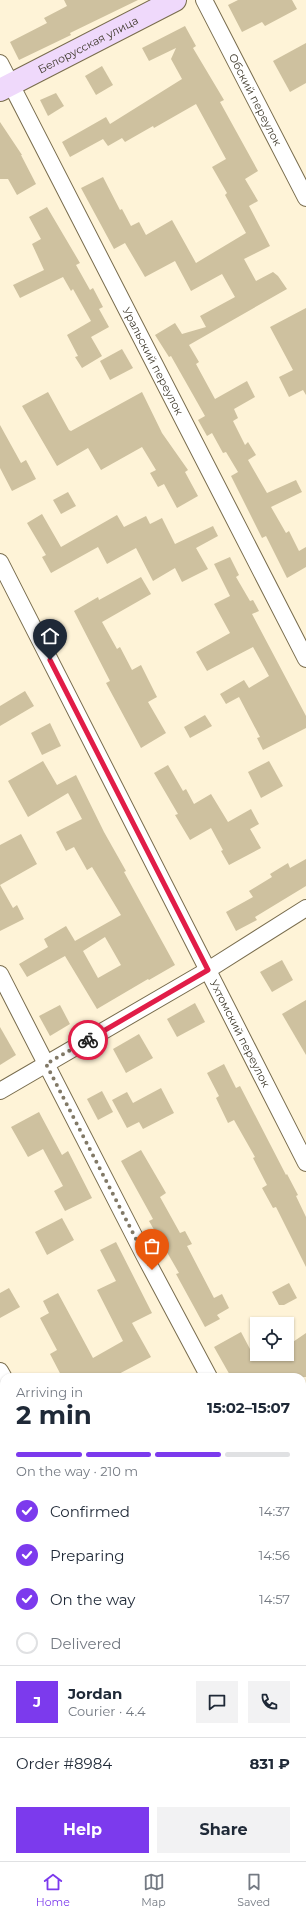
<!DOCTYPE html>
<html lang="en">
<head>
<meta charset="utf-8">
<style>
  body { margin:0; font-family:Montserrat,sans-serif; background:#f2f2f3; color:#1f2937; height:100vh; display:flex; flex-direction:column; font-size:15px; white-space:nowrap }
  * { box-sizing:border-box; margin:0 }
  p { font-size:13px; color:#747a83 }
  .icon { flex:none; width:22px; height:22px; fill:none; stroke:currentColor; stroke-width:2; stroke-linecap:round; stroke-linejoin:round }
  .map { position:relative; flex:1; overflow:hidden }
  .drawer { position:absolute; left:0px; top:1373px; width:306px; height:488px; display:flex; flex-direction:column; background:#fff; border-radius:12px 12px 0 0; box-shadow:0 1px 3px #0004 }
  .drawer>* { flex:none }
  .buttons { position:absolute; left:250px; top:1317px; display:grid; gap:8px }
  .buttons a { display:grid; place-items:center; width:44px; height:44px; border-radius:0px; background:#fff; box-shadow:0 1px 3px #0004; font-size:20px }
  .pin { position:absolute; display:grid; place-items:center; width:34px; height:34px; color:#fff; margin:-41px -17px; border-radius:50% 50% 50% 0; rotate:-45deg; box-shadow:0 0 4px #0007 }
  .pin .icon { rotate:45deg }
  .courier { position:absolute; display:grid; place-items:center; width:40px; height:40px; margin:-20px; border:3px solid #e11d48; border-radius:50%; background:#fff; color:#222; box-shadow:0 1px 5px #0007 }
  .head em { font-style:normal; font-weight:700 }
  .head div { display:flex; flex-direction:column-reverse }
  .head { display:flex; align-items:center; justify-content:space-between; height:68px; padding:0 16px }
  h1 { font-size:26px; font-weight:700; line-height:30px }
  .bar { display:grid; grid-template-columns:repeat(4,1fr); gap:6px 4px; align-content:center; height:48px; padding:0 16px }
  .bar i { height:5px; border-radius:3px; background:#e0e1e3 }
  .bar .on { background:#7c3aed }
  .bar p { grid-column:span 4 }
  .line { display:flex; align-items:center; gap:10px; padding:0 16px; border-top:1px solid #e0e1e3 }
  .line div { flex:1 }
  .round { display:grid; place-items:center; flex:none; width:42px; height:42px; border-radius:0px; background:#f2f2f3 }
  ol { padding:0 16px; list-style:none }
  li { display:flex; align-items:center; gap:12px; height:44px }
  li p { margin-inline-start:auto }
  li .icon { padding:4px; border-radius:50%; background:#7c3aed; color:#fff; stroke-width:4 }
  li:last-child { color:#747a83 }
  li i { width:22px; height:22px; border:2px solid #e0e1e3; border-radius:50% }
  .primary-button { display:flex; gap:8px; margin-top:auto; padding:8px 16px }
  .primary-button a { flex:1; height:46px; border-radius:0px; background:#7c3aed; color:#fff; font-size:16px; font-weight:700; line-height:46px; text-align:center }
  .primary-button a+a { background:#f2f2f3; color:#1f2937 }
  .tab-bar { display:flex; justify-content:space-around; align-items:center; height:56px; border-top:1px solid #e0e1e3; background:#fff; font-size:11px; color:#747a83 }
  .tab-bar a { display:grid; justify-items:center; gap:2px }
  .tab-bar .on { color:#7c3aed }
  .map>svg:first-child { display:block }
</style>
</head>
<body>
<div class="map">
<svg width="306" height="1861" viewBox="0 0 306 1861">
  <rect width="100%" height="100%" fill="#fef3d7"/>
  <!-- building -->
  <g fill="#cec19f" fill-rule="evenodd">
    <path d="M64,0h74l-68,33 1,2 -52,25 -9,-18 37,-19 -3,-5 23,-12z"/>
    <path d="M238,0h54l5,9 -32,17 -3,-4 -20,10 -14,-27z"/>
    <path d="M185,26l11,20 -3,2 31,52 -4,2 38,69 -13,8 13,22 -9,5 21,40 -26,13 12,22 17,-9 5,4 9,13 -98,56 10,17 -3,2 19,35 32,-18 8,16 -21,12 4,9 -5,3 12,24 3,-3 8,13 -8,5 19,33 29,-13 6,12 -31,15 15,26 3,-2 10,20 7,-4v20l-19,11 -21,-42 -4,2 -31,-62 7,-4 -12,-20 -3,1 -11,-20 -5,3 -9,-16 7,-4 -34,-60 -2,1 -14,-22 20,-12 7,11 24,-7 -6,-11 35,-19 -13,-23 -31,17 -16,-30 -30,16 -20,-34 -11,6 -33,-61 22,-11 17,33 2,-1 9,17 8,-4 7,13 26,-15 24,43 50,-30 -21,-38 2,-2 -15,-26 14,-8 -30,-55 -42,24 -1,-2 -28,16 -3,-4 -14,8 -5,-7 -33,18 -8,-15 44,-25 4,7 72,-45 -11,-20 5,-11 -27,13 -7,-13z"/>
    <path d="M306,43v40l-16,9 -17,-31z"/>
    <path d="M102,66l11,19 -17,10 -11,-19z"/>
    <path d="M56,93l8,13 -16,10 -8,-16z"/>
    <path d="M0,122l22,33h-1l15,29 -19,11 -9,-16h-8z"/>
    <path d="M47,207l33,56 -4,2 14,25 3,-2 10,19 -4,2 10,18 -18,10 11,19 -20,12 -7,-11 3,-1 -11,-21 24,-14 -18,-32 -2,2 -8,-14 -43,21 -7,-13 31,-15 -12,-26 9,-5 -12,-22z"/>
    <path d="M306,308v87l-3,-5 -14,7 -10,-20 14,-7 -23,-43z"/>
    <path d="M122,349l11,19 -23,12 -10,-19z"/>
    <path d="M48,392l21,38 2,1 71,-39 20,41 26,37 -3,2 13,24 -21,12 -13,-24 -6,3 -8,-14 6,-3 -14,-23 -41,23 -13,-22 -31,18 -35,-60z"/>
    <path d="M0,425l21,38 5,-3 10,19 -24,12 -12,-23z"/>
    <path d="M68,492l8,14 -15,8 -8,-14z"/>
    <path d="M42,514l19,33 56,-32 7,12 22,-11 4,8 12,-6 13,26 38,-18 5,10 -22,12 12,21 -26,13 -7,-14 -22,13 -17,-33 -29,16 -9,-17 -47,26 -9,-16 4,-2 -19,-32z"/>
    <path d="M230,557l9,18 -3,2 14,24 3,-1 6,11 -7,3 54,102v12l-43,22 -6,-12 3,-1 -21,-40 -13,7 -6,-10 24,-14 5,8 20,-12 -16,-29 -46,24 -11,-19 34,-19 -16,-29 16,-8 -16,-32z"/>
    <path d="M141,577l10,17 -49,28 15,27 3,-2 12,23 9,-5 16,32 -9,5 18,31 -25,15 -35,-65 4,-2 -36,-70 24,-14 1,3z"/>
    <path d="M25,691l9,15 -34,20v-20z"/>
    <path d="M205,715l7,11 -22,12 -6,-11z"/>
    <path d="M50,723l11,23 -19,9 -11,-22z"/>
    <path d="M43,761l14,24 19,-10 28,57 22,39 -2,1 51,93 -26,15 -1,-1 -51,30 -32,-53 -38,21 -8,-13 29,-17 -4,-8 22,-13 9,15 46,-26 -29,-48 -5,3 -13,-23 -8,4 -10,-19 26,-13 -14,-26 -40,24 -20,-36zM105,937l16,28 -23,13 -15,-27z"/>
    <path d="M269,761l14,25 -22,12 -13,-26z"/>
    <path d="M168,765l15,26 3,-2 8,15 17,-10 17,28 23,-13 8,15 -9,5 11,19 -32,17 -8,-14 2,-1 -12,-22 -21,12 -15,-25 3,-1 -24,-41z"/>
    <path d="M21,834l16,30 -37,21 13,23 4,-3 7,14 -24,12v-86z"/>
    <path d="M306,859v27l-51,31 2,3 -21,11 -10,-19 27,-15 -4,-6 23,-14 -2,-3 18,-11 2,5z"/>
    <path d="M282,960l11,20 -21,12 -12,-20z"/>
    <path d="M306,1000v55l-24,-41z"/>
    <path d="M195,1003l10,19 -28,15 -10,-18z"/>
    <path d="M60,1005l10,19 -20,12 -11,-20z"/>
    <path d="M0,1027l16,28 -16,10z"/>
    <path d="M139,1034l14,24 -27,15 -13,-24z"/>
    <path d="M224,1064l12,24 4,-2 46,89 1,-1 11,21 -2,1 10,21v50l-30,-60 -3,1 -11,-20 5,-3 -14,-27 2,-1 -21,-37 -6,3 -12,-25 3,-2 -12,-23z"/>
    <path d="M161,1088l13,25 -31,16 -4,-7 -12,6 -15,-28 15,-8 6,11z"/>
    <path d="M102,1091l11,21 -15,8 -11,-21z"/>
    <path d="M39,1112l23,43 6,-4 24,47 -27,13 -11,-20 9,-5 -20,-37 -15,8 -17,-30z"/>
    <path d="M141,1150l25,43 -6,4 20,36 5,-2 7,13 -5,2 27,52 8,-4 7,14 -12,7 3,4 -15,8 -29,-53 3,-1 -30,-52 4,-2 -32,-58z"/>
    <path d="M62,1218l12,22 -27,15 -12,-23z"/>
    <path d="M116,1242l36,71 -20,10 19,34 -38,20h-51l-12,-23 7,-4 -17,-32 9,-5 -6,-12 15,-8 35,65 30,-17 -26,-51 19,-9 -16,-31z"/>
    <path d="M289,1283l8,15 -13,7h-5l-7,-13z"/>
    <path d="M9,1288l11,19 -20,11v-25z"/>
    <path d="M241,1332l9,17 7,-5v10h30v-8l19,-13v44h-75l-17,-30z"/>
  </g>
  <g fill="none" stroke-linecap="round" stroke-linejoin="round">
    <defs>
      <g id="street">
        <path id="s1" d="M204,0l102,198"/>
        <path id="s2" d="M0,63l306,596"/>
        <path id="s3" d="M0,562l306,601"/>
        <path d="M0,974l145,283 64,120"/>
        <path d="M0,1091l208,-121 98,-62"/>
        <path d="M0,1371l4,7"/>
      </g>
      <g id="secondary">
        <path id="s4" d="M0,90l175,-90"/>
      </g>
      <g id="primary">
        <path d="M302,1479l4,-2"/>
        <path d="M302,1522l4,-3"/>
        <path d="M0,1651l4,-3"/>
        <path d="M0,1688l4,-2"/>
      </g>
    </defs>
    <!-- street casing -->
    <use href="#street" stroke="#786c4d" stroke-width="18"/>
    <!-- secondary casing -->
    <use href="#secondary" stroke="#786c4d" stroke-width="24"/>
    <!-- primary casing -->
    <use href="#primary" stroke="#fff" stroke-width="24"/>
    <!-- street -->
    <use href="#street" stroke="#fff" stroke-width="16"/>
    <!-- secondary -->
    <use href="#secondary" stroke="#efd9fb" stroke-width="22"/>
    <!-- primary -->
    <use href="#primary" stroke="#dfb3f7" stroke-width="22"/>
  </g>
  <g fill="none" stroke-linecap="round" stroke-linejoin="round">
    <!-- done -->
    <path stroke="#817967" stroke-width="4" stroke-dasharray="0 7.2" d="M88,1040l-42,24 106,206"/>
    <!-- route -->
    <path stroke="#e11d48" stroke-width="5" d="M50,660l158,310 -120,70"/>
  </g>
  <g text-anchor="middle" stroke-width="4" stroke-linejoin="round" paint-order="stroke">
    <!-- street labels -->
    <g font-size="11" fill="#3d382a" stroke="#fef3d7">
      <text dy="4" stroke="none"><textPath href="#s4" startOffset="99">Белорусская улица</textPath></text>
      <text dy="4" stroke="none"><textPath href="#s1" startOffset="112">Обский переулок</textPath></text>
      <text dy="4" stroke="none"><textPath href="#s2" startOffset="335">Уральский переулок</textPath></text>
      <text dy="4" stroke="none"><textPath href="#s3" startOffset="529">Ухтомский переулок</textPath></text>
    </g>
  </g>
</svg>
<div class="buttons">
<a><svg class="icon" aria-label="locate" viewBox="0 0 24 24"><circle cx="12" cy="12" r="6"/><path d="M12 2v4M12 18v4M2 12h4M18 12h4"/></svg></a>
</div>
<div class="pin" style="left:152px;top:1270px;background:#ea580c"><svg class="icon" aria-label="bag" viewBox="0 0 24 24"><path d="M5 8h14l-1 12H6zM9 8a3 3 0 0 1 6 0"/></svg></div>
<div class="pin" style="left:50px;top:660px;background:#1f2937"><svg class="icon" aria-label="home" viewBox="0 0 24 24"><path d="M3 11l9-7 9 7M6 9v11h12V9"/></svg></div>
<div class="courier" style="left:88px;top:1040px"><svg class="icon" aria-label="bike" viewBox="0 0 24 24"><circle cx="6" cy="16" r="4"/><circle cx="18" cy="16" r="4"/><path d="M6 16l4-8h5l3 8M10 8l3 8H6M13 5h3"/></svg></div>
<section class="drawer">
<div class="head"><div><h1>2 min</h1><p>Arriving in</p></div><em>15:02–15:07</em></div>
<div class="bar"><i class="on"></i><i class="on"></i><i class="on"></i><i></i><p>On the way · 210 m</p></div>
<ol>
<li><svg class="icon" aria-label="check" viewBox="0 0 24 24"><path d="M5 12l5 5 9-10"/></svg>Confirmed<p>14:37</p></li>
<li><svg class="icon" aria-label="check" viewBox="0 0 24 24"><path d="M5 12l5 5 9-10"/></svg>Preparing<p>14:56</p></li>
<li><svg class="icon" aria-label="check" viewBox="0 0 24 24"><path d="M5 12l5 5 9-10"/></svg>On the way<p>14:57</p></li>
<li><i></i>Delivered</li>
</ol>
<div class="line" style="height:72px"><b class="round" style="background:#7c3aed;color:#fff">J</b><div><b>Jordan</b><p>Courier · 4.4</p></div><a class="round"><svg class="icon" aria-label="chat" viewBox="0 0 24 24"><path d="M4 5h16v11H9l-5 4z"/></svg></a><a class="round"><svg class="icon" aria-label="phone" viewBox="0 0 24 24"><path d="M5 4h4l2 5-3 2q2 4 5 5l2-3 5 2v4C11 20 4 13 5 4z"/></svg></a></div>
<div class="line" style="height:52px"><div>Order #8984</div><b>831 ₽</b></div>
<div class="primary-button"><a>Help</a><a>Share</a></div>
</section>
</div>
<nav class="tab-bar">
<a class="on"><svg class="icon" aria-label="home" viewBox="0 0 24 24"><path d="M3 11l9-7 9 7M6 9v11h12V9"/></svg>Home</a>
<a><svg class="icon" aria-label="map" viewBox="0 0 24 24"><path d="M3 6l6-2 6 2 6-2v14l-6 2-6-2-6 2zM9 4v14M15 6v14"/></svg>Map</a>
<a><svg class="icon" aria-label="saved" viewBox="0 0 24 24"><path d="M7 4h10v16l-5-4-5 4z"/></svg>Saved</a>
</nav>
</body>
</html>
